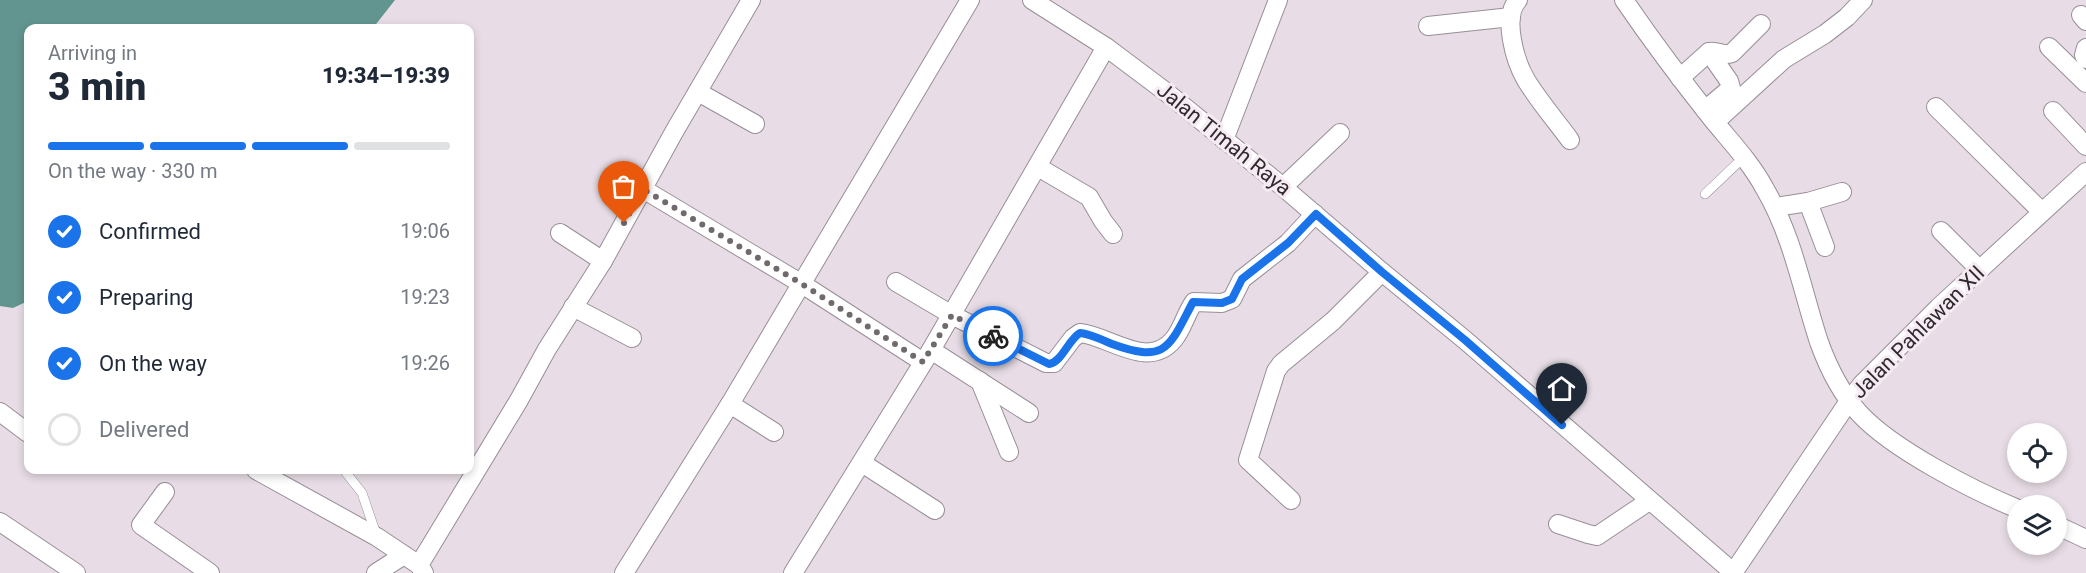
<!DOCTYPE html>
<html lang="en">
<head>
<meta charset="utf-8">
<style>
  body { margin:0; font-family:Roboto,sans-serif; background:#f2f2f3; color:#1f2937; height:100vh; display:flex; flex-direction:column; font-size:22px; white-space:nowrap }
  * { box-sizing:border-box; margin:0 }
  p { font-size:20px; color:#747a83 }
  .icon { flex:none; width:33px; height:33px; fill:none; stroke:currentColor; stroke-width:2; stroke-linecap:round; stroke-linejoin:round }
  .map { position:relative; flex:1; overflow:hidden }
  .drawer { position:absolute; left:24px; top:24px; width:450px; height:450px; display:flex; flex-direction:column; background:#fff; border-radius:12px; box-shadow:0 3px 9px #0003 }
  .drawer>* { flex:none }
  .controls { position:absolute; left:2007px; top:423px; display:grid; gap:12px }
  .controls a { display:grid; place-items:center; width:60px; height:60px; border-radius:50%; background:#fff; box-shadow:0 3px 9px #0003; font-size:30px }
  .pin { position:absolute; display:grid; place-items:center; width:51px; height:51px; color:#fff; margin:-62px -26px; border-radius:50% 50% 50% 0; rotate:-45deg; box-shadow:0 0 6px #0007 }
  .pin .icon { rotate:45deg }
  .courier { position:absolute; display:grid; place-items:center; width:60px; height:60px; margin:-30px; border:4px solid #1a73e8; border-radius:50%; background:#fff; color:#222; box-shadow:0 2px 8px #0007 }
  .head em { font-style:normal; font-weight:800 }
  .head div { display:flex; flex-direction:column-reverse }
  .head { display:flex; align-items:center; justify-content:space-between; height:102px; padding:0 24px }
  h1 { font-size:39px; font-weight:800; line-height:45px }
  .bar { display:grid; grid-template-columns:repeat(4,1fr); gap:9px 6px; align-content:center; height:72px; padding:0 24px }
  .bar i { height:8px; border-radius:4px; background:#e0e1e3 }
  .bar .current { background:#1a73e8 }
  .bar p { grid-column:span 4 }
  ol { padding:0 24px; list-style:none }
  li { display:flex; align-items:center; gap:18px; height:66px }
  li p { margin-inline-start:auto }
  li .icon { padding:6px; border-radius:50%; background:#1a73e8; color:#fff; stroke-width:4 }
  li:last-child { color:#747a83 }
  li i { width:33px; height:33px; border:3px solid #e0e1e3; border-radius:50% }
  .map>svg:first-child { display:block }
</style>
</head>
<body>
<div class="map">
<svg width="2086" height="573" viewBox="0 0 2086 573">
  <rect width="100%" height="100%" fill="#e8dde6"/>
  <!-- water -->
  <path fill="#62958f" d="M0,0h395l-22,28h-345v273l-15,7 -13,-2z"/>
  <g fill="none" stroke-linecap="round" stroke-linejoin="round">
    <defs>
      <g id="lane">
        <path d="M1705,194l40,-38"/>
        <path d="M344,470l18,23 14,41"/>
      </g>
      <g id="street">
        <path d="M1032,0l74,47 60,45 117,95 99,85 83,68 269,233"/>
        <path d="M1518,0c-16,17 -3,61 8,80 13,21 30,41 44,60"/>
        <path d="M1624,0c28,41 58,81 89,120 19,23 38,43 52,69 28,48 37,101 54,153 9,25 22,51 40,71 33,36 113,77 159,96"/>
        <path d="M2081,15l5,6"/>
        <path d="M1428,26l83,-9"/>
        <path d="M2049,47l37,36"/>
        <path d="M2086,48l-2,7 2,4"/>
        <path d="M1680,78l29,-26c8,-2 15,5 23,1l29,-29"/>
        <path d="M698,92l57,32"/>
        <path d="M1936,107l106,105"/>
        <path d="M1705,110l26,-22 -2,-7 -20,-29"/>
        <path d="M2053,111l33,35"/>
        <path d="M1715,122l69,-63 41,-25 22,-17 16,-17"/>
        <path d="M1224,140l54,-140"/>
        <path d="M1038,167l51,30 14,24 10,13"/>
        <path d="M1283,187l57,-54"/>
        <path d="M643,189l159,95 121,78"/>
        <path d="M1808,202l17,45"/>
        <path d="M1776,207l32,-5 34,-10"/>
        <path d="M1941,231l39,39"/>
        <path d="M560,233l43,28"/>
        <path d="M896,282l56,33 94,48h8l19,-25 7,-5c30,3 68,38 94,6 9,-11 12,-26 20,-37l28,1 10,-4 10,-20 46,-36 27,-29"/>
        <path d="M573,307l59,31"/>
        <path d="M931,350l98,63"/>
        <path d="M980,381l29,71"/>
        <path d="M730,404l44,28"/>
        <path d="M0,412l28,21"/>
        <path d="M862,463l73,47"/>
        <path d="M256,470l121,67 42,28"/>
        <path d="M165,492l-24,33 69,48"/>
        <path d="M1291,500l-43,-40 28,-89 5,-7 52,-43 49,-49"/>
        <path d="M0,522l76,51"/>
        <path d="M1558,524l30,10 9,2 52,-35"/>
        <path d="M2056,525l30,14"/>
        <path d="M376,573l28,-18"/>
        <path d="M424,573l-5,-8 100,-165 28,-51 56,-88 71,-129 77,-132"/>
        <path d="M624,573l106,-169 240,-404"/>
        <path d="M793,573l138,-223 175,-303"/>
        <path d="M1733,573l116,-172 13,-17 77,-77 147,-135"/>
      </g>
    </defs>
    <!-- lane casing -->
    <use href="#lane" stroke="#988e97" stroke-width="10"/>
    <!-- street casing -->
    <use href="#street" stroke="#988e97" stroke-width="20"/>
    <!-- lane -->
    <use href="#lane" stroke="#fff" stroke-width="9"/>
    <!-- street -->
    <use href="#street" stroke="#fff" stroke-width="18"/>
  </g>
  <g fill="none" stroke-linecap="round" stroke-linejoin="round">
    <!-- done -->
    <path stroke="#70696e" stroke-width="6" stroke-dasharray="0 10.8" d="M624,223l19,-34 159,95 121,78 29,-47 41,21"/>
    <!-- route -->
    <path stroke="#1a73e8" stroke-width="8" d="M993,336l56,28c13,-2 19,-24 31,-31 11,1 22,7 32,11 55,20 57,3 81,-42l29,1 10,-4 10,-20 46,-36 28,-29 66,58 83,68 97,85"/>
  </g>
  <g text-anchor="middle" stroke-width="6" stroke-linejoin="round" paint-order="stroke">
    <!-- street labels -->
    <g font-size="21" fill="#2f2b2e" stroke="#f6eaf3">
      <text transform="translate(1224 139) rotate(39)" y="7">Jalan Timah Raya</text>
      <text transform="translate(1918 332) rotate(-45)" y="7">Jalan Pahlawan XII</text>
    </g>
  </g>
</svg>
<div class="controls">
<a><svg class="icon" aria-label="locate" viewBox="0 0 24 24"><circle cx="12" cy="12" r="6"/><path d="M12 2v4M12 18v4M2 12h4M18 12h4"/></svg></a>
<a><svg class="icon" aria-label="layers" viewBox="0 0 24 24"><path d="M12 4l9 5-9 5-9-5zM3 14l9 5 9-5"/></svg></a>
</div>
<div class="pin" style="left:624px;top:223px;background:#ea580c"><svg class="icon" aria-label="bag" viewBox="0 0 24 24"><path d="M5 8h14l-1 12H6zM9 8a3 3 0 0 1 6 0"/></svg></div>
<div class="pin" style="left:1562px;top:425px;background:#1f2937"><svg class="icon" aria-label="home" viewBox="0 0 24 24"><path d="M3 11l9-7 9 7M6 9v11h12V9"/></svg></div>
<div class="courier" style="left:993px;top:336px"><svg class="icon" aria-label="bike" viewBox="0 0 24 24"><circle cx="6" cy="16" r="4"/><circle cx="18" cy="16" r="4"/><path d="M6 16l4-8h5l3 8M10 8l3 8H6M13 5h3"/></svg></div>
<section class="drawer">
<div class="head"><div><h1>3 min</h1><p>Arriving in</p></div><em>19:34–19:39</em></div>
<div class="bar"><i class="current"></i><i class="current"></i><i class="current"></i><i></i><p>On the way · 330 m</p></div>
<ol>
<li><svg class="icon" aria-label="check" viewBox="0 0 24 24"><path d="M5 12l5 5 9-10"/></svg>Confirmed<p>19:06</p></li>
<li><svg class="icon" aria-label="check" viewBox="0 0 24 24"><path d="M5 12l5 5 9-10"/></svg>Preparing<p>19:23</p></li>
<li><svg class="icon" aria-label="check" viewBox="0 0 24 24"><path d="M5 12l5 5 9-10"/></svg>On the way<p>19:26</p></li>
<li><i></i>Delivered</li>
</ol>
</section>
</div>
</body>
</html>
